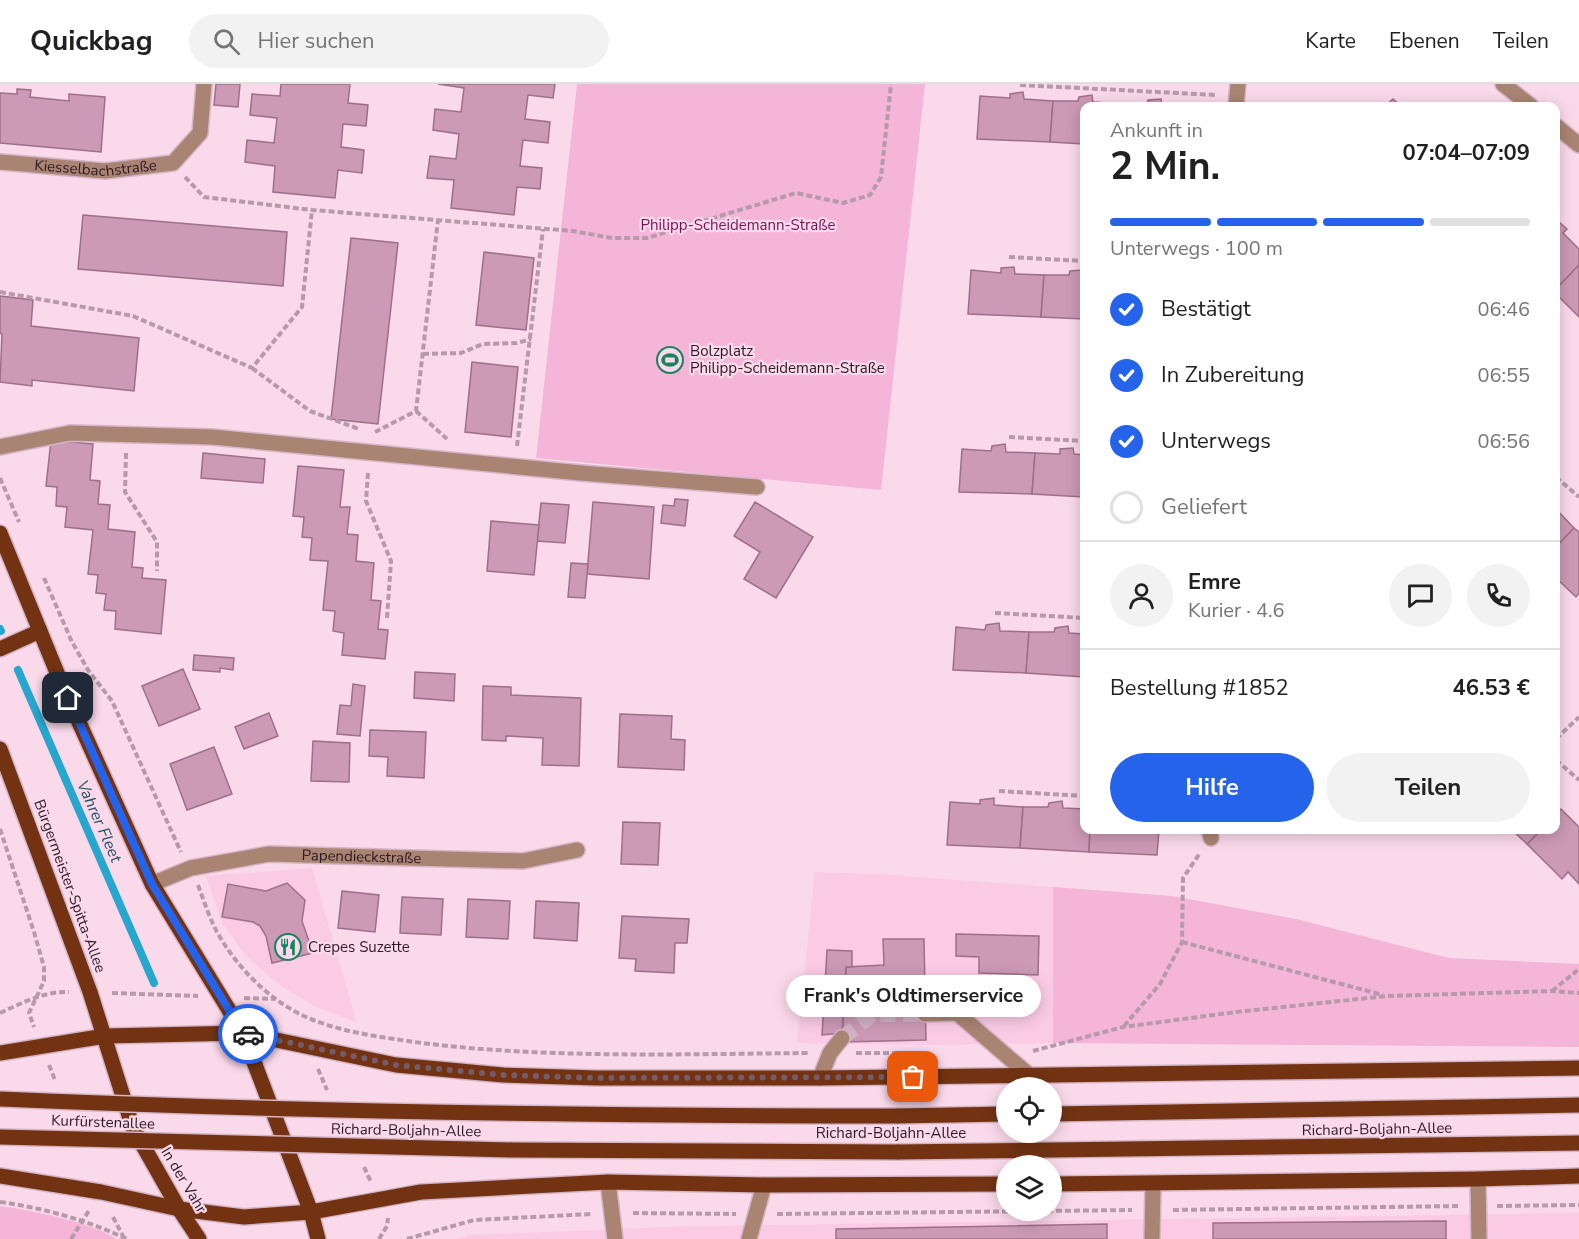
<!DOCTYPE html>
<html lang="de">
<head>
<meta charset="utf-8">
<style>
  body { margin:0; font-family:"Nunito Sans",sans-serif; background:#f2f2f2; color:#202124; height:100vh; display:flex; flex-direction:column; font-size:22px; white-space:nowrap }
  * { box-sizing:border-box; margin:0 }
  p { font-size:20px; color:#757577 }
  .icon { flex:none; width:33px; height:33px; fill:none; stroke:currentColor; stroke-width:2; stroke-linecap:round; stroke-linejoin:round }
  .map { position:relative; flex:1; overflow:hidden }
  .sheet { position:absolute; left:1080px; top:18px; width:480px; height:732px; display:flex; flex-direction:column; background:#fff; border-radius:12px; box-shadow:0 3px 15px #0003 }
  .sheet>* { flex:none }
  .buttons { position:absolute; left:996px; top:993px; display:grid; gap:12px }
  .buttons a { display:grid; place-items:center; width:66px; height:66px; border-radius:50%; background:#fff; box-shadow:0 3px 15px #0003; font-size:30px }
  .pin { position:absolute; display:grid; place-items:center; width:51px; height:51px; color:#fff; margin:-26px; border-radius:12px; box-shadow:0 3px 9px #0006 }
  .courier { position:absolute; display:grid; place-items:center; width:60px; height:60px; margin:-30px; border:4px solid #2563eb; border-radius:50%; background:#fff; color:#222; box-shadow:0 2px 8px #0007 }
  .bubble { position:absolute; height:42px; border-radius:21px; background:#fff; box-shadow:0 3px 15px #0003; font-size:20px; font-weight:700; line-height:42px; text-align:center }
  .headline em { font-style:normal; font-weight:700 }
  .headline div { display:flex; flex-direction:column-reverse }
  .headline { display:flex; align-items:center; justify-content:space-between; height:102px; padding:0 30px }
  h1 { font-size:39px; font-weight:700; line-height:45px }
  .bar { display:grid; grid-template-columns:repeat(4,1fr); gap:9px 6px; align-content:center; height:72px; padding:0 30px }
  .bar i { height:8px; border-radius:4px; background:#e0e0e0 }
  .bar .selected { background:#2563eb }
  .bar p { grid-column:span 4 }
  .line { display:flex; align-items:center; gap:15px; padding:0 30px; border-top:2px solid #e0e0e0 }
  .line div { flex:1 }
  .round { display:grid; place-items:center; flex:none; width:63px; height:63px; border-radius:32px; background:#f2f2f2 }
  ol { padding:0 30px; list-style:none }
  li { display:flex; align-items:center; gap:18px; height:66px }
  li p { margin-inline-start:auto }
  li .icon { padding:6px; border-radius:50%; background:#2563eb; color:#fff; stroke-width:4 }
  li:last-child { color:#757577 }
  li i { width:33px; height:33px; border:3px solid #e0e0e0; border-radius:50% }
  .primary-button { display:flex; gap:12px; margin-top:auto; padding:12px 30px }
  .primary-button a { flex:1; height:69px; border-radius:36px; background:#2563eb; color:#fff; font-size:24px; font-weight:700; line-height:69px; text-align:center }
  .primary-button a+a { background:#f2f2f2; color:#202124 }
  header { display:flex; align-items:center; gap:36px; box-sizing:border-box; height:84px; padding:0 30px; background:#fff; border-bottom:2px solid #e0e0e0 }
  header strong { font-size:28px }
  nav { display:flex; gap:33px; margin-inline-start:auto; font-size:21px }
  .search { width:420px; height:54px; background:#f2f2f2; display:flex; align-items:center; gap:15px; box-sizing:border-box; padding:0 21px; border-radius:33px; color:#757577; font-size:22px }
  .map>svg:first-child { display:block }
</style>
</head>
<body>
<header>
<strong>Quickbag</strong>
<div class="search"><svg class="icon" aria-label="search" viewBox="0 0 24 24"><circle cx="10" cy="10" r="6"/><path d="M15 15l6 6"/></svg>Hier suchen</div>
<nav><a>Karte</a><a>Ebenen</a><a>Teilen</a></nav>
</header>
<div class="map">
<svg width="1579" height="1155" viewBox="0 0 1579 1155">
  <rect width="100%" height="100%" fill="#fad9eb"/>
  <!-- built -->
  <g fill="#fbcbe6">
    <path d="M312,784l43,148 1,6 -40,-15 -35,-21 -34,-29 -25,-34 -16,-47z"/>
    <path d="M815,788l63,2 175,13v156l-122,2 -134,-2z"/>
    <path d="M1579,1129v26h-1123l13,-4 225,-9z"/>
  </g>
  <!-- green -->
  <g fill="#f4b5d8">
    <path d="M577,0h348l-44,406 -345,-32z"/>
    <path d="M1053,803l119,9 124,23 153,39 130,6v83l-526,-4z"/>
    <path d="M0,1122c34,5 87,15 117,33h-117z"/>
  </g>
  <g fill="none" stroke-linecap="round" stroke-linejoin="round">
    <!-- stream -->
    <g stroke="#27a7cf" stroke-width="8">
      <path d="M0,545l1,2"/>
      <path d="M18,586l136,313"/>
    </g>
  </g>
  <!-- building -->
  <g fill="#cc99b6" stroke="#9e6f8a" stroke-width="1.5">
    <path d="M216,0h24l-2,23 -24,-2z"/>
    <path d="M281,0h69l-2,19 20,2 -2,21 -23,-2 -2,23 23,3 -2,23 -24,-3 -3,28 -62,-6 2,-26 -30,-4 2,-22 27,3 3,-25 -27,-3 2,-21 28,2z"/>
    <path d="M438,0h117l-2,14 -25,-3 -3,24 25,3 -2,21 -25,-3 -3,26 22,2 -2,21 -23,-2 -3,28 -63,-7 3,-28 -27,-2 3,-22 26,3 3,-25 -26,-4 2,-21 26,3 3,-24z"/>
    <path d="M17,5l14,1 -1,7 39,4v-7l36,3 -4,55 -101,-9v-50l17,1z"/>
    <path d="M1023,8l1,7 29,2 -3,41 -73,-3 3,-43 30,2v-4z"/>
    <path d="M1092,11l1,7 28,2v2h-37v38l-34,-2 3,-41h25l1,-4z"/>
    <path d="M1161,15l1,6 28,1h-69v-2h26l1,-4z"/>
    <path d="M1393,15l8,7h-16z"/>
    <path d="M83,131l204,17 -4,54 -205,-17z"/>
    <path d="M1559,138l8,7 -4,4 16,16v16l-23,24v-63z"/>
    <path d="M351,154l47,5 -20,181 -47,-5z"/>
    <path d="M484,168l50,6 -8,72 -50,-5z"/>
    <path d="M1579,181v52l-23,-23v-5z"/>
    <path d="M1014,183l1,7 29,1 -3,42 -73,-3 3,-44 30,3v-5z"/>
    <path d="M1082,186l2,7v42l-43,-2 3,-42h25l1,-4z"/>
    <path d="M0,212l33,4 -2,26 108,12 -5,53 -102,-11v6l-32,-4 2,-48 -2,-1z"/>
    <path d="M472,278l46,5 -7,70 -46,-5z"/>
    <path d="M51,356l42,4 -3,36 10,1 -2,23 12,1 -2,24 27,3 -3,35 11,1 -1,10 24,2 -5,54 -46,-5 1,-18 -12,-1 2,-16 -10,-1 2,-18 -10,-1 5,-44 -28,-3 2,-20 -11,-1 1,-19 -11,-1z"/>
    <path d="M1005,360l1,8 29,1 -3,41 -73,-2 3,-43 29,2 1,-5z"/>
    <path d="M1073,364l1,6 10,1v42l-52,-3 3,-41 25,1v-5z"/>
    <path d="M203,369l62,6 -2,24 -62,-5z"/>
    <path d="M298,382l46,4 -4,37h10l-3,27 11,1 -2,26 18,2 -3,37 10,1 -3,28 10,1 -3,29 -43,-4 2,-22 -11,-2 2,-20 -12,-1 5,-49 -18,-1 2,-22 -10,-1 2,-20 -11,-1z"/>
    <path d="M675,415l13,1 -3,26 -24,-3 2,-18 11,1z"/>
    <path d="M593,418l61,5 -5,72 -62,-5z"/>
    <path d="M755,418l58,35 -37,61 -32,-19 16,-27 -26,-16z"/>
    <path d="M541,419l28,2 -4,38 -28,-2z"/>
    <path d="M1556,425l18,19 -18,19z"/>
    <path d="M491,437l48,4 -5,50 -47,-4z"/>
    <path d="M1574,444l5,4v61l-3,4 -20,-19v-31z"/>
    <path d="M571,479l17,1 -3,34 -17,-1z"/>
    <path d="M999,539l1,8 29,1 -3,41 -73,-3 3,-43 29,3 1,-5z"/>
    <path d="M1068,542l1,7 15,1v43l-58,-4 3,-41h25l1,-4z"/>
    <path d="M194,571l40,3 -1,12 -13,-2v4l-27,-2z"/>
    <path d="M183,585l17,40 -41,17 -17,-40z"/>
    <path d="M415,588l40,2 -1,27 -40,-3z"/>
    <path d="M353,600l12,2 -5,50 -23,-2 3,-29 11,1z"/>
    <path d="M483,602l28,1v8l70,3 -2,68 -37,-1 1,-27 -37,-2v5l-24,-1z"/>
    <path d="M269,629l9,23 -34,13 -9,-22z"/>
    <path d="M620,630l52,2 -1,23 14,1 -1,30 -66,-3z"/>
    <path d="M370,646l56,2 -2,46 -37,-2 1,-19 -19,-1z"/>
    <path d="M313,657l37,2 -1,39 -38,-1z"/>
    <path d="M214,663l18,47 -45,16 -17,-46z"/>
    <path d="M994,714v7l29,2 -3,41 -73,-3 3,-43 30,2v-4z"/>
    <path d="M1062,717l1,7 21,1v21h6l-1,22 -69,-4 3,-41h25l1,-4z"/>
    <path d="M1561,725l18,18v57l-11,-12 -6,7 -35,-35 14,-14h15v-15z"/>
    <path d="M623,738l37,1 -2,42 -37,-1z"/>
    <path d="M1090,746h69l-2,25 -68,-3z"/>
    <path d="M1512,746h29l-14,14z"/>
    <path d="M287,799l18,17 -3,21 11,32 -41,10 -6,-27 -6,-10 -7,-4 -31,-5 6,-33 38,7z"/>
    <path d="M342,807l37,4 -4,37 -37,-4z"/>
    <path d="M402,813l41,2 -2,36 -41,-2z"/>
    <path d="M468,815l42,2 -2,38 -42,-2z"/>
    <path d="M536,817l43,2 -2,38 -43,-3z"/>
    <path d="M622,832l67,3 -2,24h-12l-1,30 -39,-2 1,-12 -17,-1z"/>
    <path d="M956,850l83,2 -1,39 -59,-2v-16l-23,-1z"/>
    <path d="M883,855h41l2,101 -84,2 4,-75 38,-2z"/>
    <path d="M827,866l25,1v16h-6l-4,66 -20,2z"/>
    <path d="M1446,1137v18h-233v-16z"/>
    <path d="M1107,1140v15h-271v-10z"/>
  </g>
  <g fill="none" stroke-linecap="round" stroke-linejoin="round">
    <!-- minor-tunnel -->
    <path stroke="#d1b3c3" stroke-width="15" stroke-dasharray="15 8" stroke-linecap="butt" d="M842,954l30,-23 53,-1"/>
    <defs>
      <g id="minor">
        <path d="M1503,0l28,22"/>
        <path d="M1236,22l2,-22"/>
        <path d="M1556,42l23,19"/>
        <path id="s1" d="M0,78l105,9 68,-8 27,-30 4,-49"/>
        <path d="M0,363l70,-14 142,4 369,36 176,14"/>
        <path d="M1209,746l2,8"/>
        <path id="s2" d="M152,800l39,-16 78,-14 254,7 54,-11"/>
        <path d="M925,930l32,-1 72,62"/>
        <path d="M820,994l10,-25 12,-15"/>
        <path d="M1478,1095l1,60"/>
        <path d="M608,1098l7,57"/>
        <path d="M749,1155l15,-54"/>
        <path d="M1152,1155l1,-55"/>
      </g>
      <g id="major">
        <path d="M0,449l60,147 92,204 91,149 68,179 7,27"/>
        <path d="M0,565l40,-18"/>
        <path d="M0,665l90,243 43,136 46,81 20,30"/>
        <path d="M0,969l105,-17 138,-3 153,32 107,10 94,3h223l759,-10"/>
        <path d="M1052,1030l527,-9"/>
        <path d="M897,1032l109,-2"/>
        <path d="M897,1068l682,-9"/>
        <path d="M0,1092l101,16 78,17 65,8 67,-5 110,-20 187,-10 156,3 242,-1"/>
        <path d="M1052,1100l426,-5 101,-3"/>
      </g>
    </defs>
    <!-- minor casing -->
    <use href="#minor" stroke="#d5b6c7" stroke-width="18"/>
    <!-- major casing -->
    <use href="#major" stroke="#d5b6c7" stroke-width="18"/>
    <!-- path -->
    <g stroke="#b69aaa" stroke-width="4" stroke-dasharray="6 3" stroke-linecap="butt">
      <path d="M1020,1l197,10"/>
      <path d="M185,93l19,20 108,13 261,21 39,7h35l149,-45 47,10 27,-8 11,-18 10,-93"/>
      <path d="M1009,173l75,4"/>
      <path d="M0,208l133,24 119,52 50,-61 10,-97"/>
      <path d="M423,270l38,-1 22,-9 34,-1 14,-4"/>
      <path d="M252,284l58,43 49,18"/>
      <path d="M416,327l31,28"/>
      <path d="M375,348l41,-21 22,-191"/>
      <path d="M1009,353l75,4"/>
      <path d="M517,362l26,-217"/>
      <path d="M126,369l-1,39 32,50v29"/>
      <path d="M368,389l-2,28 25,60 -4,57"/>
      <path d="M1556,393l23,20"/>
      <path d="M0,394l19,44"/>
      <path d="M44,494l28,64 16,28 24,31 69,151"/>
      <path d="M995,529l89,5"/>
      <path d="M1556,655l23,-22"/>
      <path d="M1556,676l23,20"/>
      <path d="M999,707l85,5"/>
      <path d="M0,745l34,103 10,35v14l-15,32 5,14"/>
      <path d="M198,801c6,16 11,32 19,47 18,32 46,62 79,80 35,19 79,24 118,30 131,17 264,12 396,11"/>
      <path d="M1182,858l201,53"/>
      <path d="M1552,907l27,-22"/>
      <path d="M112,909l86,3"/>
      <path d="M244,914l31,1"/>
      <path d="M0,929c22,-10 44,-22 69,-21"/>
      <path d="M1124,942l36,-42 22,-42 1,-64 17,-25"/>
      <path d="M1033,967l90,-24 113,-15 151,-16 165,-5 27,2"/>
      <path d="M856,969h47"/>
      <path d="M49,981l6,15"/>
      <path d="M318,985l9,21"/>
      <path d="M364,1083l7,15"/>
      <path d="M0,1118c44,6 86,18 127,37"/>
      <path d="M1497,1122l82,-1"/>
      <path d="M1173,1126l286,-4"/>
      <path d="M633,1129l103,1"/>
      <path d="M777,1130l355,-4"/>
      <path d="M113,1133l11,21"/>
      <path d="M71,1155l19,-30"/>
      <path d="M379,1155l8,-13 1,-8"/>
      <path d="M407,1155l67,-19 118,-6"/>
    </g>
    <!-- minor -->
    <use href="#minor" stroke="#aa8473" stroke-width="15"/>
    <!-- major -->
    <use href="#major" stroke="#733313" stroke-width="15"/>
    <defs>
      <g id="major-bridge">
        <path d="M0,1015c299,13 598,17 897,17"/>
        <path d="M0,1053l513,13 384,2"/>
      </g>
    </defs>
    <!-- major-bridge casing -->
    <use href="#major-bridge" stroke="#d5b6c7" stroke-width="18" stroke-linecap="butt"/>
    <!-- major-bridge -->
    <use href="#major-bridge" stroke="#733313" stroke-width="15"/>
  </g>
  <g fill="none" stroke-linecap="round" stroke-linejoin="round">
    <!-- done -->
    <path stroke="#745c6a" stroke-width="6" stroke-dasharray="0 10.8" d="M248,950l148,31 107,10 94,3 316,-1"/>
    <!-- route -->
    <path stroke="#2563eb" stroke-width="8" d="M68,614l84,186 91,149 5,1"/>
  </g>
  <!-- icons -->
  <defs>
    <symbol id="stadium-ring" viewBox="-11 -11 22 22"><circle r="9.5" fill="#fad9eb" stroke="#19835e" stroke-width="1.5"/><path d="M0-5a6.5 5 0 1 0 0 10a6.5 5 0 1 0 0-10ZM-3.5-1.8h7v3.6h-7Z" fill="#19835e"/></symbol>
    <symbol id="restaurant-ring" viewBox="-11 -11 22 22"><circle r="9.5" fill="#fad9eb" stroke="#19835e" stroke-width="1.5"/><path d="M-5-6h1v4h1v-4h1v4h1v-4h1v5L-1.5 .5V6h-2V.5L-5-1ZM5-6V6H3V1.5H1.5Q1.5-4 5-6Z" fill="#19835e"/></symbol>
  </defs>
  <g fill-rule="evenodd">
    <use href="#stadium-ring" x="655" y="261" width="30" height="30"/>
    <use href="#restaurant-ring" x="273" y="848" width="30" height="30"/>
  </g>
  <g text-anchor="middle" stroke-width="4.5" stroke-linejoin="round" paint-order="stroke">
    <!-- street labels -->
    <g font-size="15" fill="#2c1924" stroke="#fad9eb">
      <text dy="5" stroke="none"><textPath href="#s1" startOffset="96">Kiesselbachstraße</textPath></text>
      <text dy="5" stroke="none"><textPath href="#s2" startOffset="214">Papendieckstraße</textPath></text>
      <text transform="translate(70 802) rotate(70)" y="5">Bürgermeister-Spitta-Allee</text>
      <text transform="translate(103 1038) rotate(2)" y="5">Kurfürstenallee</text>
      <text transform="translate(1377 1045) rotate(-1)" y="5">Richard-Boljahn-Allee</text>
      <text transform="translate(406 1046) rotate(1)" y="5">Richard-Boljahn-Allee</text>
      <text x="891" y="1054">Richard-Boljahn-Allee</text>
      <text transform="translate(184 1096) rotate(59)" y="5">In der Vahr</text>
    </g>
    <!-- park labels -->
    <g font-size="15" fill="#761358" stroke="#fad9eb">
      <text x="738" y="146">Philipp-Scheidemann-Straße</text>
    </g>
    <!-- poi labels -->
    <g font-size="15" fill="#2c1924" stroke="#fad9eb" text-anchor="start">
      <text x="690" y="272">Bolzplatz<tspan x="690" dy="17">Philipp-Scheidemann-Straße</tspan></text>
      <text x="308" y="868">Crepes Suzette</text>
    </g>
    <!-- water labels -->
    <g font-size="16" font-style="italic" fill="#1e5061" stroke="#fad9eb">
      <text transform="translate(100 737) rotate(66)" y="6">Vahrer Fleet</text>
    </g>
  </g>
</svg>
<div class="buttons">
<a><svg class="icon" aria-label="locate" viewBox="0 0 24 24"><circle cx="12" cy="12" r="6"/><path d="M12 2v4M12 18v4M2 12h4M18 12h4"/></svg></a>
<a><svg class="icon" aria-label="layers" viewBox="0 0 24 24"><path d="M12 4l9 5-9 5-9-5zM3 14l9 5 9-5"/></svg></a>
</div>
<div class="pin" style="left:913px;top:993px;background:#ea580c"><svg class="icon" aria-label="bag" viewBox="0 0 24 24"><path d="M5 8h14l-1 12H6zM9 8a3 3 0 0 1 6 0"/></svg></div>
<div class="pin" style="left:68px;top:614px;background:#1f2937"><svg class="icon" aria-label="home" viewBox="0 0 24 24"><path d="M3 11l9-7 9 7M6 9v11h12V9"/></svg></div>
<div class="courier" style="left:248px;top:950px"><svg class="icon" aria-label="car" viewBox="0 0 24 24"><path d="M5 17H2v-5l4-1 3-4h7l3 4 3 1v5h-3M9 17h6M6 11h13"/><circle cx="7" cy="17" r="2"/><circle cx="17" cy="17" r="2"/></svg></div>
<div class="bubble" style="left:786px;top:891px;width:255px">Frank's Oldtimerservice</div>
<section class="sheet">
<div class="headline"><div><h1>2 Min.</h1><p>Ankunft in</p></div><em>07:04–07:09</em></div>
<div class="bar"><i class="selected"></i><i class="selected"></i><i class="selected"></i><i></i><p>Unterwegs · 100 m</p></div>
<ol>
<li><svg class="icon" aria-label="check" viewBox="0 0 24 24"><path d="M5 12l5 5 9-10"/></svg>Bestätigt<p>06:46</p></li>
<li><svg class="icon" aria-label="check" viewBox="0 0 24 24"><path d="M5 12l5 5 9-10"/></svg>In Zubereitung<p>06:55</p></li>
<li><svg class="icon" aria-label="check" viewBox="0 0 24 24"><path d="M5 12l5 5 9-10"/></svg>Unterwegs<p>06:56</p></li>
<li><i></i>Geliefert</li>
</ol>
<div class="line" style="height:108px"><a class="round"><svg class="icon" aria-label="person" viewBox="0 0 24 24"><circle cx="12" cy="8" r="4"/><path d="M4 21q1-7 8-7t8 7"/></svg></a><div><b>Emre</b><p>Kurier · 4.6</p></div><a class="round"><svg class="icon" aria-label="chat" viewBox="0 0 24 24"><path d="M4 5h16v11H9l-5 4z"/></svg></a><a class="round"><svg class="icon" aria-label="phone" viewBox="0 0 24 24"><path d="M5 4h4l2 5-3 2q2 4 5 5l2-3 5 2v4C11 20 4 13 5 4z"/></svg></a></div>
<div class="line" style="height:78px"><div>Bestellung #1852</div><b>46.53 €</b></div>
<div class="primary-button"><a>Hilfe</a><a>Teilen</a></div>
</section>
</div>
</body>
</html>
